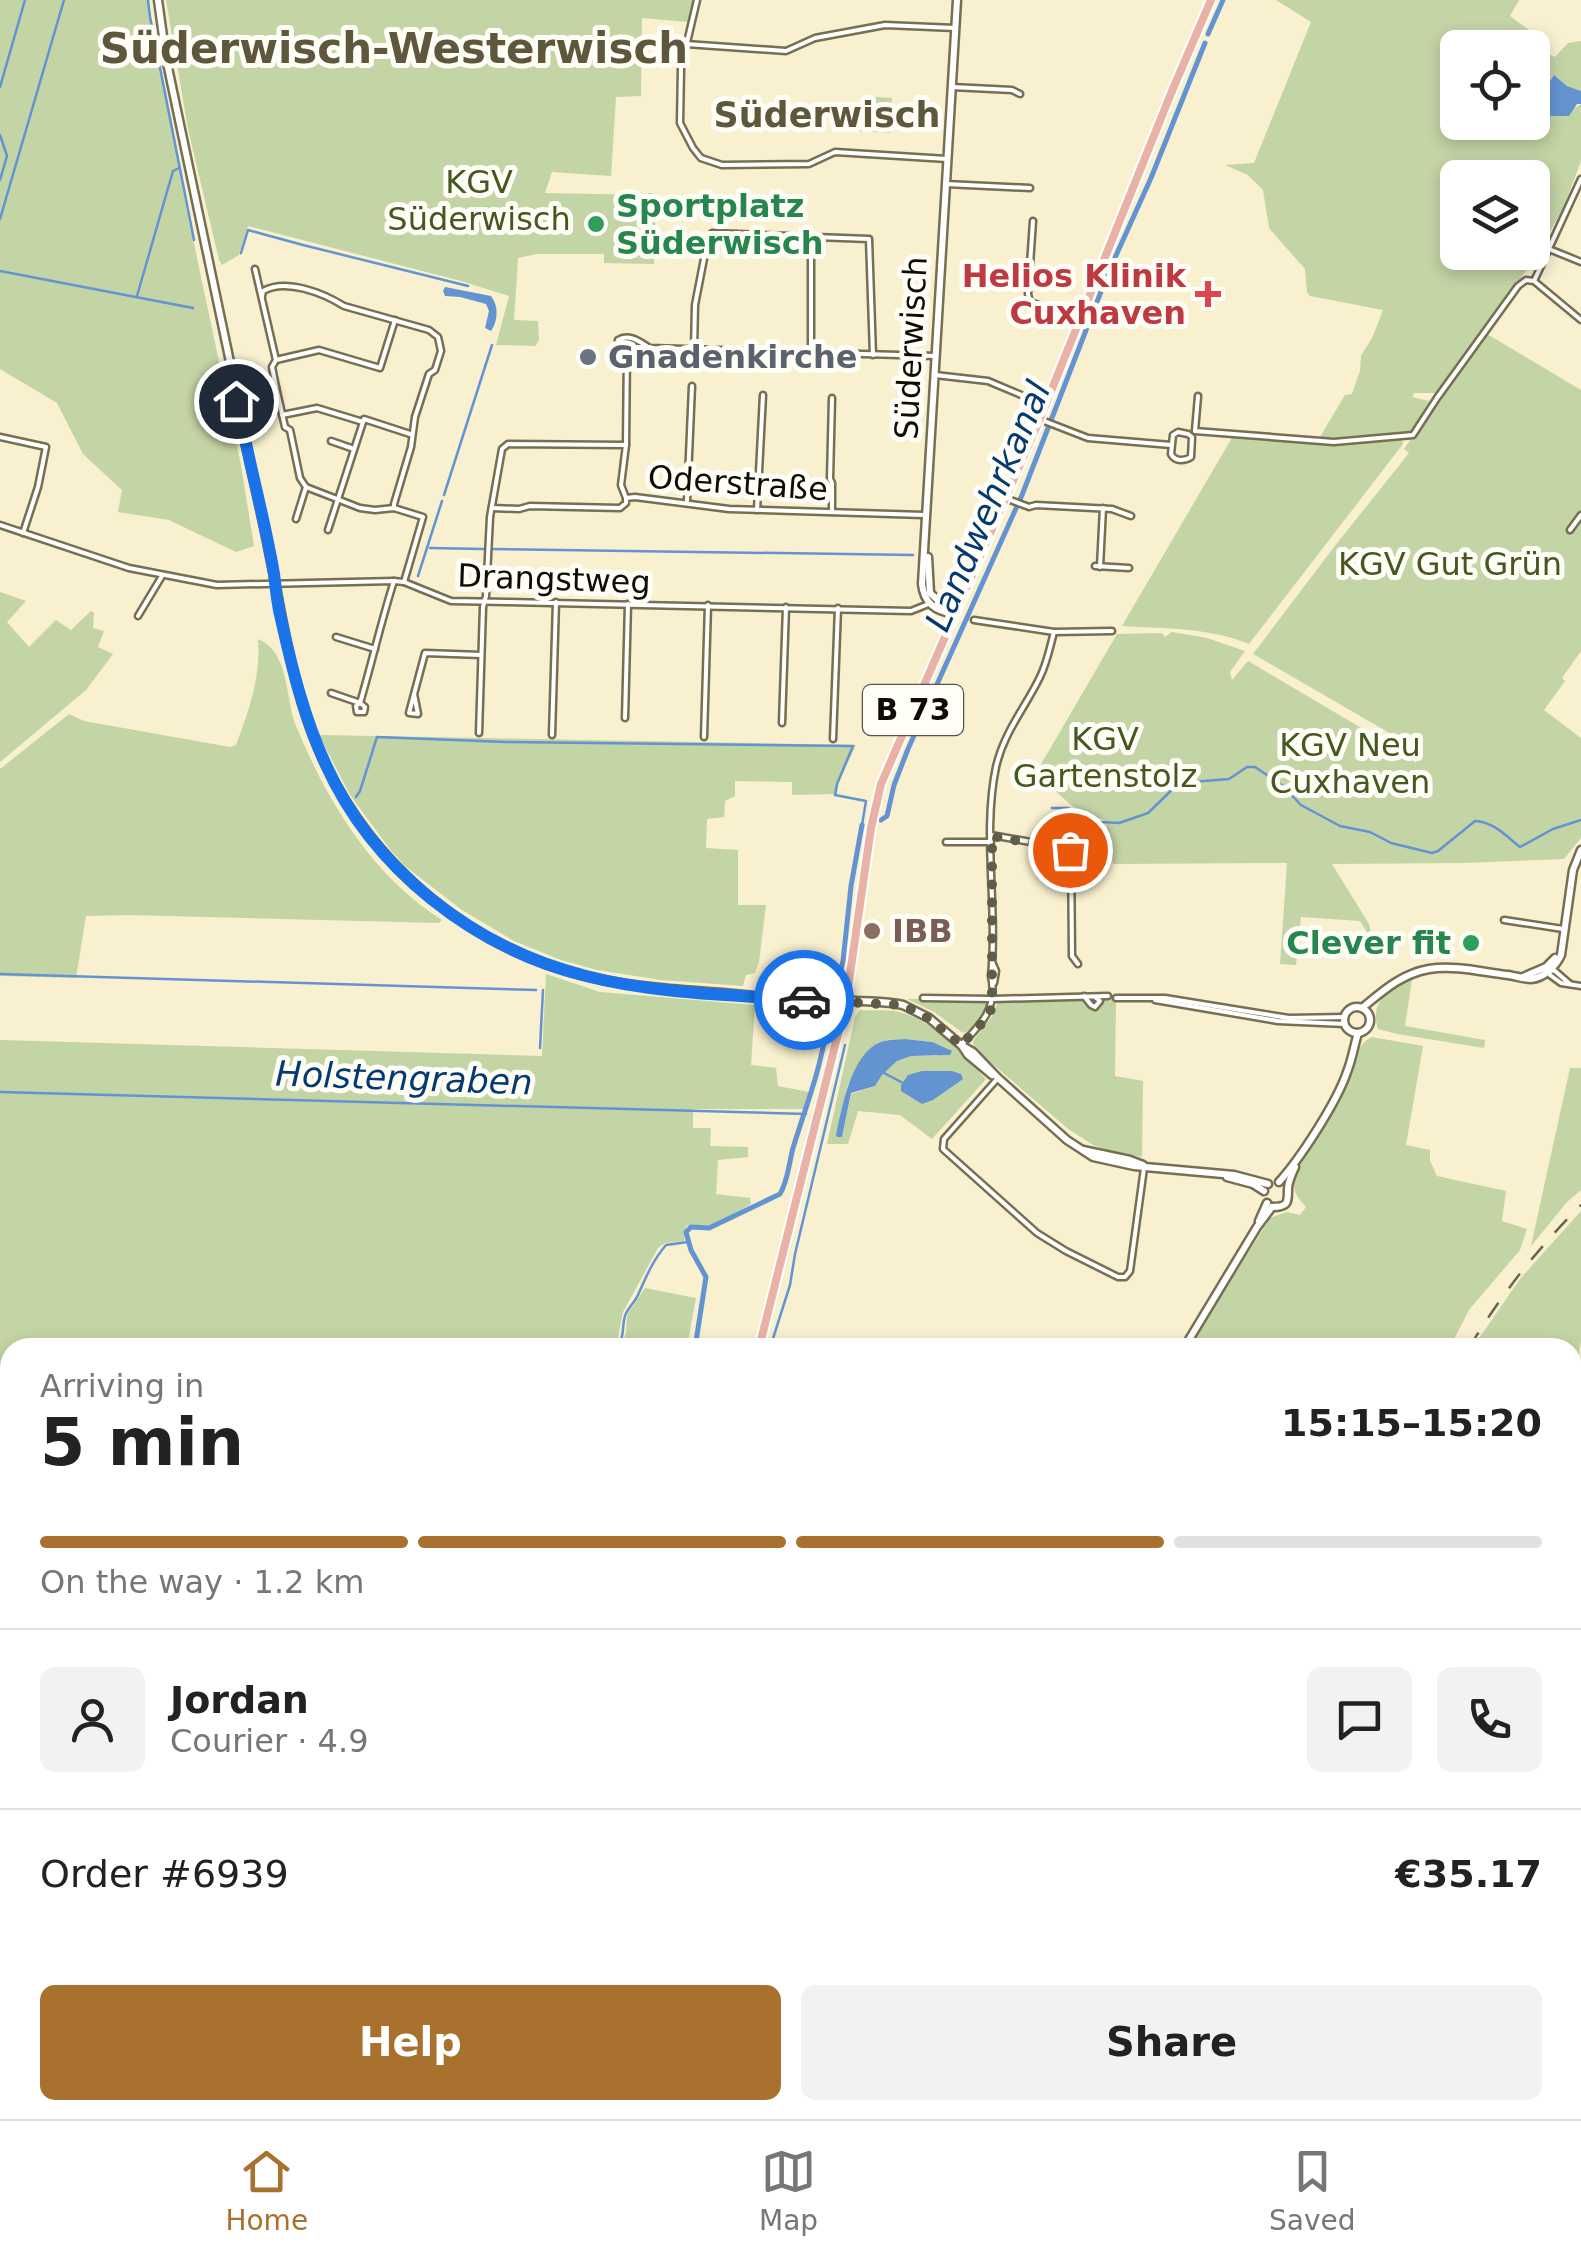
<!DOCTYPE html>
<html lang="en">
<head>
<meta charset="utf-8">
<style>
  body { margin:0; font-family:"DejaVu Sans",sans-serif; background:#f2f2f2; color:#222; height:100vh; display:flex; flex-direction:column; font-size:38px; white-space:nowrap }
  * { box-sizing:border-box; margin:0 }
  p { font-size:32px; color:#767676 }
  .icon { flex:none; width:55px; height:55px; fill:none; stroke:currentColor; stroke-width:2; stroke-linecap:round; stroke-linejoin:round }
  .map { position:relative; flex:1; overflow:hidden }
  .side { position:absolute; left:0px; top:1338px; width:1582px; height:782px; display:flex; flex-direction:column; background:#fff; border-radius:30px 30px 0 0; box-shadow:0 5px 15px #0003 }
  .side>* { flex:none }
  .fabs { position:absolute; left:1440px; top:30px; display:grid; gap:20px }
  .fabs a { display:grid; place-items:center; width:110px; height:110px; border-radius:15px; background:#fff; box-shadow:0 5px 15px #0003; font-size:50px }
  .pin { position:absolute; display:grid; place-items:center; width:85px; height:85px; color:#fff; margin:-42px; border:5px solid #fff; border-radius:50%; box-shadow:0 2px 10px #0007 }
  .courier { position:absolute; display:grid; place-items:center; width:100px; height:100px; margin:-50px; border:8px solid #1a73e8; border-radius:50%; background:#fff; color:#222; box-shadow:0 2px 12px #0007 }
  .headline em { font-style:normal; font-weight:800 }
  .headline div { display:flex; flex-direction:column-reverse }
  .headline { display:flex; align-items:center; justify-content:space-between; height:170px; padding:0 40px }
  h1 { font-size:65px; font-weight:800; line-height:75px }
  .bar { display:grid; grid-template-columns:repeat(4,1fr); gap:15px 10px; align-content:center; height:120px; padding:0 40px }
  .bar i { height:12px; border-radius:8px; background:#e0e0e0 }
  .bar .active { background:#a8712d }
  .bar p { grid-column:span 4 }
  .line { display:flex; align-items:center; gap:25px; padding:0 40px; border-top:2px solid #e0e0e0 }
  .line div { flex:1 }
  .round { display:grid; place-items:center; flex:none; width:105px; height:105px; border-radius:15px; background:#f2f2f2 }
  .button { display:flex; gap:20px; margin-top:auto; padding:20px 40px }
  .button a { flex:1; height:115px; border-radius:15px; background:#a8712d; color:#fff; font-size:40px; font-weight:800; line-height:115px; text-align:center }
  .button a+a { background:#f2f2f2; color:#222 }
  .tab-bar { display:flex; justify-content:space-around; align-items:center; height:140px; border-top:2px solid #e0e0e0; background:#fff; font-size:28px; color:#767676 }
  .tab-bar a { display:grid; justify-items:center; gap:5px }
  .tab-bar .active { color:#a8712d }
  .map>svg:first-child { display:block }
</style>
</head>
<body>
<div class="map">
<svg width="1581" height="2119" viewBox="0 0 1581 2119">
  <rect width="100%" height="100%" fill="#f8f0cf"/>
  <!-- green -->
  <g fill="#c3d4a5" fill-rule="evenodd">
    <path d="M0,0h148l39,211 53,249 14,86 -18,6 -67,-32 -51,-8 4,-22 -39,-36 -26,-51 -57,-34z"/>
    <path d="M166,0h527l-5,22 -46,-4 -1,78 -25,1 -5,79 -59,-4 -7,21 102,2 1,-2 8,1 -2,70 -50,-1v-9h-67l-19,4 -4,62 24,1 1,19 -4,6 -39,-1 13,-49 -48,-15 -213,-55 -9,29 -17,10 -3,-5 -31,-131z"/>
    <path d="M1276,0h243l-9,16 22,16 -6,12 29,13 13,-14 13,-2v50l-14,-5 -13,-11 -21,31 -1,-58h-74v74l88,1 5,-7h11l19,-12v57l-18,48 -34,58 -47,64 99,59v261l-19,27 3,3 -21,29 37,28v100l-17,21 -100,4 -132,1 37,60 3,16 -12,-19 -59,-4 -5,48 -16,-1 7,-101 -174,1 -7,-43 -34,-15 -22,-20 -17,-8 84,-144 45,-1 3,4 7,-5 35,6 38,13 -15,21 2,8 16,-19 159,94 9,8 1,-14 -164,-95 81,-107 75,-94 -5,-4 38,-56h-28l-2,4 17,4 -17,30c-31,5 -60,8 -92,6l25,-42 7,-1 8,-23 1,-15 12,-20 10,-26 -73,-14 -3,-4 -2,-23 -36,-41 -6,-38 -15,-15 -23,-10 29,-2 57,-141zM1458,178h74v74h-74z"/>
    <path d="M861,96l31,2 -2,35 -31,-2z"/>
    <path d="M1233,436l102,9 67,-5 1,4 -154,200c-41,-17 -84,-15 -127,-18z"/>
    <path d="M0,592l26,9 -19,21 22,25 27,-27 15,10 20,-19 3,2 -1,15 11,3 -6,16 15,7 -27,36 -86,72z"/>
    <path d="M258,639c32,13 27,60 38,87 31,75 76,150 146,194l-3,3 -311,-8 -42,1 -10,62 -76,-2v-207l69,-55 15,7 146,26 6,-2c13,-35 25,-68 22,-106z"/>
    <path d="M319,735l537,10 -18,39 -1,10 -45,1v-13l-57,-1v15l-10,5 -1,16 -17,2 -1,29 32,2v55h28l-7,57 -4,11 -9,2 -3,11 -82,-6 -64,-10 -36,-10 -47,-19 -52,-31 -57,-44 -16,-18 -39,-53z"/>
    <path d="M546,974l54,18 155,13 -4,60 25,3 2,18 31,6 -4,17h-112v19h18l-1,18 38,1v10l-30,3 -2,34 34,4 1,6c-11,6 -36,22 -48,22 -6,0 -12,-1 -17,0l-2,15 -19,2 -7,5 -35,64 -7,35 -606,1v569l-10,9v-886l542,16z"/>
    <path d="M1412,979l-7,47 80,14 -1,8 -87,-14 -19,-5c-9,-28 11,-39 34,-50z"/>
    <path d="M1101,997h12l3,4 -1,75 28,5 -1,76 -34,-6 -15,-6 -26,-17 -93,-80 -1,-7 20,-26 5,-14 83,-2 9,9h11z"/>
    <path d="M907,999h15l1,3 61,-1 4,3c-3,12 -14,26 -25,29l-29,-21z"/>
    <path d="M860,1010c12,1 26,-1 39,2 36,9 62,41 87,67l-54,60 -32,-24 -42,-4 -10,33h-21l28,-127zM905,1039l27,3 6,14h-27l-14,5 -15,14 -7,11 -24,8 -9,43h-5l-1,-2 12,-50 38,-45z"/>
    <path d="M1372,1037l51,9 -17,99 24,5v11l7,15 69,15 -4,30 25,8 -7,21 -51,60 -19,37h-261l81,-129 17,-6 13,3 6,-8c-7,-8 -14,-15 -12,-27 4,-22 40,-66 51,-89 8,-18 8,-46 27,-54z"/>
    <path d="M1570,1068h11v122l-14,12 -36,44z"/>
    <path d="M1581,1211v130l-8,45 -1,-38 -99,-1 47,-68z"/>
    <path d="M645,1288l51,10 -9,49h-65l4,-15 1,-17z"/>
    <path d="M1581,1602v80l-8,16v-79z"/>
    <path d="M0,1978l10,23v91l-10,7z"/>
    <path d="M1581,2037v82h-43l5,-9h29l1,-57z"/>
    <path d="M68,2110h141v9h-137z"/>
    <path d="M220,2110h208l-1,9h-206z"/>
    <path d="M592,2110h448l-5,9h-449z"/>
    <path d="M1110,2110h124l-5,9h-123z"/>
    <path d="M1339,2110h161l-4,9h-161z"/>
  </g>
  <!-- water -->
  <g fill="#6394d1">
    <path d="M1554,75l13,11 14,5v13h-4l-8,12h-18l-9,11 -12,-4 2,-1 1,-16z"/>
    <path d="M445,287l46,9c8,10 7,25 0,35l-6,-3 4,-17 -3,-7 -26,-7 -15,-1 -2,-5z"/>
    <path d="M905,1039l27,3 20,9 -2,4 -39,1 -14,5 -15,14 -7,11 -24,7 -9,44h-5l-1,-2c6,-27 15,-82 45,-93 8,-3 16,-2 24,-3z"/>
    <path d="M922,1071h30l9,3 2,5 -30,21 -11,4 -21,-13v-6l7,-10z"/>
  </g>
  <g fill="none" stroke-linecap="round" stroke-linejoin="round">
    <!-- stream -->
    <g stroke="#6394d1" stroke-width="2.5">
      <path d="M148,0l2,17 44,223"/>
      <path d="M0,87l25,-87"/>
      <path d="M0,135l7,21 -7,24"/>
      <path d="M0,219l64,-219"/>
      <path d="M241,253l7,-23 55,15 165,41"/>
      <path d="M0,271l193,37"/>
      <path d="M137,296l36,-125 6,-3"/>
      <path d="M444,495l48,-150"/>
      <path d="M430,548l53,1"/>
      <path d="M492,549l421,6"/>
      <path d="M418,576l24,-75"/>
      <path d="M356,797l4,-6 17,-54 129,5 347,4 -16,38 -2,11 31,6 -4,24"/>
      <path d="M1052,808h15l34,14 18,1 29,-10 31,-30 50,-4 18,-12h8l28,19 18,19 39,21 30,6 21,11 41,10 6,-2 37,-30c19,1 31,15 45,26l33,-18 28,-9"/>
      <path d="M0,974l536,16"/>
      <path d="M540,1048l3,-58"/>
      <path d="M884,1073l19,10"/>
      <path d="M0,1092l806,22"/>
      <path d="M617,1348c9,-16 4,-18 8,-32 2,-7 10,-14 13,-21 8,-18 15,-35 28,-50l22,-3"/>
      <path d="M770,1348l20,-63 5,-31 50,-209"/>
      <path d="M1572,1503h9"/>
      <path d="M0,1547l10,-5"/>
      <path d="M1572,1900l9,1"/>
      <path d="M0,1929l10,-9"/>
      <path d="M0,1940l10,-9"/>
      <path d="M0,1974l10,21"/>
      <path d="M64,2110l4,9"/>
      <path d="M214,2119v-9"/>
      <path d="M431,2119l1,-9"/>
      <path d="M580,2119l7,-9"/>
    </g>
    <!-- canal -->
    <g stroke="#6394d1" stroke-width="5">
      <path d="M1208,34l15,-34"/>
      <path d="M881,820l6,-4 7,-31 14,-36 114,-254 87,-224 42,-93 54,-135"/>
      <path d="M836,989l7,-28 8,-75 11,-61"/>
      <path d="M695,1348l11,-71 -15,-27 -5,-18 5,-5 18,1 71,-34c8,-13 9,-31 13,-46 12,-39 27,-77 33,-117l-8,-6 5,-11"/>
      <path d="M503,2119l3,-9"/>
    </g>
    <defs>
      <g id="street">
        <path d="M697,0l-16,68 -1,55 13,25 8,10 21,7 87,-1 26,-12 112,7"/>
        <path d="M686,44l100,7 29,-13 70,-13 70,3"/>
        <path d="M952,87l60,3 8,4"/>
        <path d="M946,184l84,4"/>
        <path d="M1033,221l-5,73 2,8 50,17"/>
        <path d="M811,238v115"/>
        <path d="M1549,249l32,13"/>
        <path d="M255,269l21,91 -4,7 4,20"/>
        <path d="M1535,279l46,-100"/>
        <path d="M1534,281l47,39"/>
        <path d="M262,296l1,-5c23,-13 60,2 81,15l85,24 9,7 3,14 -6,19 -6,4 -14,43 -4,30 -17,57v4"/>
        <path d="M650,348c-10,-6 -21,-15 -32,-8v7l9,2 23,-1 286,8"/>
        <path d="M694,350l1,-45 13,-67 4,-5 157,6 4,116"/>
        <path d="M276,360l43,-10 61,18 15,-48"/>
        <path d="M935,375l53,6 57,24"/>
        <path d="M235,395l41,-8 9,40 5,3 10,48 6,9 54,21 15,2 19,-2 29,9 -19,65"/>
        <path d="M282,415l35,-7 46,14"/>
        <path d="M1039,419l49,19 83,7"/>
        <path d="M1195,431l139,11 79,-7 24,-37 81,-112 8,-6 8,1"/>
        <path d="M1195,431l3,-35"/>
        <path d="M1178,432l10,2 4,3 -1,20c-6,4 -16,5 -20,-3l2,-19z"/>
        <path d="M0,437l46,10 -8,40 -15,46"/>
        <path d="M331,441l23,8"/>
        <path d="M626,498l-5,-13 5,-40 1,-96"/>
        <path d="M1005,498l24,9 7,-2 76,4 19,7"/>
        <path d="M687,501l5,-115"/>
        <path d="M492,508l27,1 11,-3 90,2 6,-5v-5l9,-1 94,12 195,6"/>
        <path d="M757,510l6,-115"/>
        <path d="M832,512v-29l-2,-4 2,-81"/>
        <path d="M296,519l10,-32"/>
        <path d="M0,525l129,43 88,17 177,-4 10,1 47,19 57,1 403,9 20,-8"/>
        <path d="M328,530l36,-111 46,15"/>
        <path d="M1570,530l11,-15"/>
        <path d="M1095,566l34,2"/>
        <path d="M1100,567l3,-59"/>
        <path d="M138,616l24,-40"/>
        <path d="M974,620l80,12 58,-1"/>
        <path d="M336,637l39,12"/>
        <path d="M331,693l29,10 5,4 -1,5h-7l-1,-6 4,-3c12,-41 21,-81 34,-122"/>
        <path d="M414,694l4,20 -9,-1 16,-60 56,2"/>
        <path d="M625,718l3,-114"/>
        <path d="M782,723l4,-116"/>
        <path d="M479,733l4,-126 3,-11 4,-79 12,-68 6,-5 118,1"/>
        <path d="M552,735l4,-133"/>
        <path d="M704,737l4,-132"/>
        <path d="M833,739l5,-131"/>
        <path d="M991,835l80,14 1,107 6,8"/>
        <path d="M946,842h45"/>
        <path d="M1504,920l59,9"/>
        <path d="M993,964l3,7 -2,12"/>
        <path d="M1549,970l1,5 11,8 20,3"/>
        <path d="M1549,970l6,1 15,13"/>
        <path d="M1084,996l7,9 4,2 5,-6 -5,-4"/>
        <path d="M923,998l70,1 115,-3"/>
        <path d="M1116,998h49l124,20 56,-1"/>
        <path d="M1155,1000l123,21 67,3"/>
        <path d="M961,1045c21,-21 37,-38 30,-69 7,-68 -9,-143 5,-209 8,-35 29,-59 44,-90 7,-14 10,-30 14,-45"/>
        <path d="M998,1078l-54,61 -1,10 94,84 29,18 52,26h7l5,-6 14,-103"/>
      </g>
      <g id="secondary">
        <path d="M158,0l8,58 72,342"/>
        <path d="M236,397c1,15 6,29 9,44 8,37 17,74 24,111 13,62 21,124 44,184 48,121 153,214 281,242 42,9 85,12 128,15 30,3 60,6 90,7 30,2 62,-1 91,5l26,13 32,27 12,7 25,26 69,62 26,17 41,9 100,9 34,9"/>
        <path d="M928,557l2,36 23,21"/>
        <path d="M954,614c-19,-3 -30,-11 -32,-30l35,-584"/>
        <path d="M1523,977l23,-10 9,-9"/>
        <path d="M812,1003l19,10"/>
        <circle cx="1357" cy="1020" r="13"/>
        <path d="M1362,1008c21,-17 39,-34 67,-39 26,-4 53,3 79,6 7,1 16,4 23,4 13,-1 25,-13 30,-24l12,-85 8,-20"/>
        <path d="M962,1046l6,9 24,20"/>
        <path d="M1083,1150l47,10 13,5"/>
        <path d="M1227,1177l26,7 11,7"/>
        <path d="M1279,1182c21,-23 58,-80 68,-110 5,-12 7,-26 11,-39"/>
        <path d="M1272,1207c16,0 16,-4 16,-18 0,-7 4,-15 7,-22"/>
        <path d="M1259,1221l8,-18"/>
        <path d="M1184,1348l73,-121 15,-20"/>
        <path d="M1572,1892l9,1"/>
      </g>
      <g id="primary">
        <path d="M831,1013l3,10 -1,15"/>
        <path d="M759,1348l87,-346 25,-174 10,-44 158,-363 133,-330 39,-91"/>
        <path d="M565,2119l8,-9"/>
      </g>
    </defs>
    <!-- street casing -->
    <use href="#street" stroke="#766f52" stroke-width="9"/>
    <!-- secondary casing -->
    <use href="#secondary" stroke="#766f52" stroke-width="11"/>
    <!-- primary casing -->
    <use href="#primary" stroke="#fff" stroke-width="12"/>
    <!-- street -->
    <use href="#street" stroke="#fff" stroke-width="4"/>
    <!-- secondary -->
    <use href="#secondary" stroke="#fff" stroke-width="6"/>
    <!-- primary -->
    <use href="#primary" stroke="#e9b2a7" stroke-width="8"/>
    <!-- rail -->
    <g stroke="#696452" stroke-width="2.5" stroke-dasharray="18 18" stroke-linecap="butt">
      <path d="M1469,1348c31,-52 69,-100 112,-143"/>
      <path d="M1054,2119l4,-9"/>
    </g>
  </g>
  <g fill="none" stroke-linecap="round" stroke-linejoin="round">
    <!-- done -->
    <path stroke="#615c4a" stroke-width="10" stroke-dasharray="0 18" d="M804,1000l99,5 25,13 33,27 26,-27 5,-11v-171l78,14"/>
    <!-- route -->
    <path stroke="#1a73e8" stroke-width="12" d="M236,401v-4c6,15 7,34 11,51 9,42 20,84 27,126 2,15 3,30 7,45 11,49 23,98 44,144 48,107 149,185 261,213 70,18 146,19 218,24"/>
  </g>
  <!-- markers -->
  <g fill="#2e9e5b" stroke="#fefdf6" stroke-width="4">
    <circle cx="596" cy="224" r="10"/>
    <circle cx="1471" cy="943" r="10"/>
  </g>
  <path fill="#e0444e" stroke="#fefdf6" stroke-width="4" d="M1203 279h10v10h10v10h-10v10h-10v-10h-10v-10h10z"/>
  <circle fill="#6b7280" stroke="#fefdf6" stroke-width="4" cx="588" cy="357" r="10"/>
  <circle fill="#8d6e63" stroke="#fefdf6" stroke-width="4" cx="872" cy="931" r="10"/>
  <g text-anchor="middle" stroke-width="10" stroke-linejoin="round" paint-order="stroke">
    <!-- shield labels -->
    <rect fill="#fefdf6" stroke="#57544c" stroke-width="2.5" x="863" y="685" width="100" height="50" rx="8"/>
    <g font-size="30" font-weight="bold" fill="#0f0c03">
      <text x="913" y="720">B 73</text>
    </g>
    <!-- park labels -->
    <g font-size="32" fill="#475720" stroke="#fefdf6">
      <text x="479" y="193">KGV<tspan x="479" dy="37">Süderwisch</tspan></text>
      <text x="1450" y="575">KGV Gut Grün</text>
      <text x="1105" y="750">KGV<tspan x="1105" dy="37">Gartenstolz</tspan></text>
      <text x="1350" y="756">KGV Neu<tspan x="1350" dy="37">Cuxhaven</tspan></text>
    </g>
    <!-- leisure labels -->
    <g font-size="32" font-weight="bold" fill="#27864d" stroke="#fefdf6" text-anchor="start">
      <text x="616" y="217">Sportplatz<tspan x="616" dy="37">Süderwisch</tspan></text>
      <text x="1451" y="954" text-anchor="end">Clever fit</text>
    </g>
    <!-- health labels -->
    <g font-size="32" font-weight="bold" fill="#be3a42" stroke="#fefdf6" text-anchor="end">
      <text x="1186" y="287">Helios Klinik<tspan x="1186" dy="37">Cuxhaven</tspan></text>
    </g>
    <!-- street labels -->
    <g font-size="32" fill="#0f0c03" stroke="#fefdf6">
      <text transform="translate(911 348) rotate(-87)" y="11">Süderwisch</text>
      <text transform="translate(738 483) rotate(4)" y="11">Oderstraße</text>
      <text transform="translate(554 579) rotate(2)" y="11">Drangstweg</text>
    </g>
    <!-- worship labels -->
    <g font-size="32" font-weight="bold" fill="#5b616d" stroke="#fefdf6" text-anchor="start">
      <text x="608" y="368">Gnadenkirche</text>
    </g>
    <!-- education labels -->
    <g font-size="32" font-weight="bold" fill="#785e54" stroke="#fefdf6" text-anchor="start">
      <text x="892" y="942">IBB</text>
    </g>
    <!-- neighbourhood labels -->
    <g font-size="35" font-weight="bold" fill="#5e573b" stroke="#fefdf6">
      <text x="827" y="127">Süderwisch</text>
    </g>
    <!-- water labels -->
    <g font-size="35" font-style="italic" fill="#043971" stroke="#fefdf6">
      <text transform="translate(988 506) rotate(-67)" y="12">Landwehrkanal</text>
      <text transform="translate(404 1078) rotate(2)" y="12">Holstengraben</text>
    </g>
    <!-- district labels -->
    <g font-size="42" font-weight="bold" fill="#5e573b" stroke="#fefdf6">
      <text x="394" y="63">Süderwisch-Westerwisch</text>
    </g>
  </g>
</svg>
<div class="fabs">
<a><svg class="icon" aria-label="locate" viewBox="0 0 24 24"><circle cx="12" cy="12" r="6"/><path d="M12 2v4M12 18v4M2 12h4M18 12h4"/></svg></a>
<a><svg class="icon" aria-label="layers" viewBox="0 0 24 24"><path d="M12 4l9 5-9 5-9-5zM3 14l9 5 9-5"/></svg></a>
</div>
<div class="pin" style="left:1070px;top:850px;background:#ea580c"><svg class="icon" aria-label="bag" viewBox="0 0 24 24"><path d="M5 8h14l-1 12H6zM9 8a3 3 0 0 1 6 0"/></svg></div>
<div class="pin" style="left:236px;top:401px;background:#1f2937"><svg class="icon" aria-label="home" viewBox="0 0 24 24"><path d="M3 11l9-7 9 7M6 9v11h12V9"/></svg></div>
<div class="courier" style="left:804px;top:1000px"><svg class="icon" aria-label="car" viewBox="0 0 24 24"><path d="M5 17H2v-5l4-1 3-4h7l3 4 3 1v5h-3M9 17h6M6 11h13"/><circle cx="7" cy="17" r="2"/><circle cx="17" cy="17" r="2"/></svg></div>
<section class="side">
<div class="headline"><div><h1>5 min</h1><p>Arriving in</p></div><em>15:15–15:20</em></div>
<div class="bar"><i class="active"></i><i class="active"></i><i class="active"></i><i></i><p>On the way · 1.2 km</p></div>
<div class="line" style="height:180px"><a class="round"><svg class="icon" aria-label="person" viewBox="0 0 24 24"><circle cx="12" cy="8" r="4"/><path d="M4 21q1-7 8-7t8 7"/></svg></a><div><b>Jordan</b><p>Courier · 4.9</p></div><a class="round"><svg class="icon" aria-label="chat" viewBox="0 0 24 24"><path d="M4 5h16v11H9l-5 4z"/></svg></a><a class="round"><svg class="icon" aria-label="phone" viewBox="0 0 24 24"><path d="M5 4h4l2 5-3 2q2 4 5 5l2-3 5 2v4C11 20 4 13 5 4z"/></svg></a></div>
<div class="line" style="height:130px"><div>Order #6939</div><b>€35.17</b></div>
<div class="button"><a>Help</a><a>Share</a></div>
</section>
</div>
<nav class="tab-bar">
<a class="active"><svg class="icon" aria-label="home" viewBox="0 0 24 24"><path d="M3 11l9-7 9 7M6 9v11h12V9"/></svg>Home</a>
<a><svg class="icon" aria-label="map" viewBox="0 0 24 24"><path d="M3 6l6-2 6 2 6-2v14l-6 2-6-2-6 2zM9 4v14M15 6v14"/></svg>Map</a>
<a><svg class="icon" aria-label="saved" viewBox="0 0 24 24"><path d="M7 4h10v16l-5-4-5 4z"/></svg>Saved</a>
</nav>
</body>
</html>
